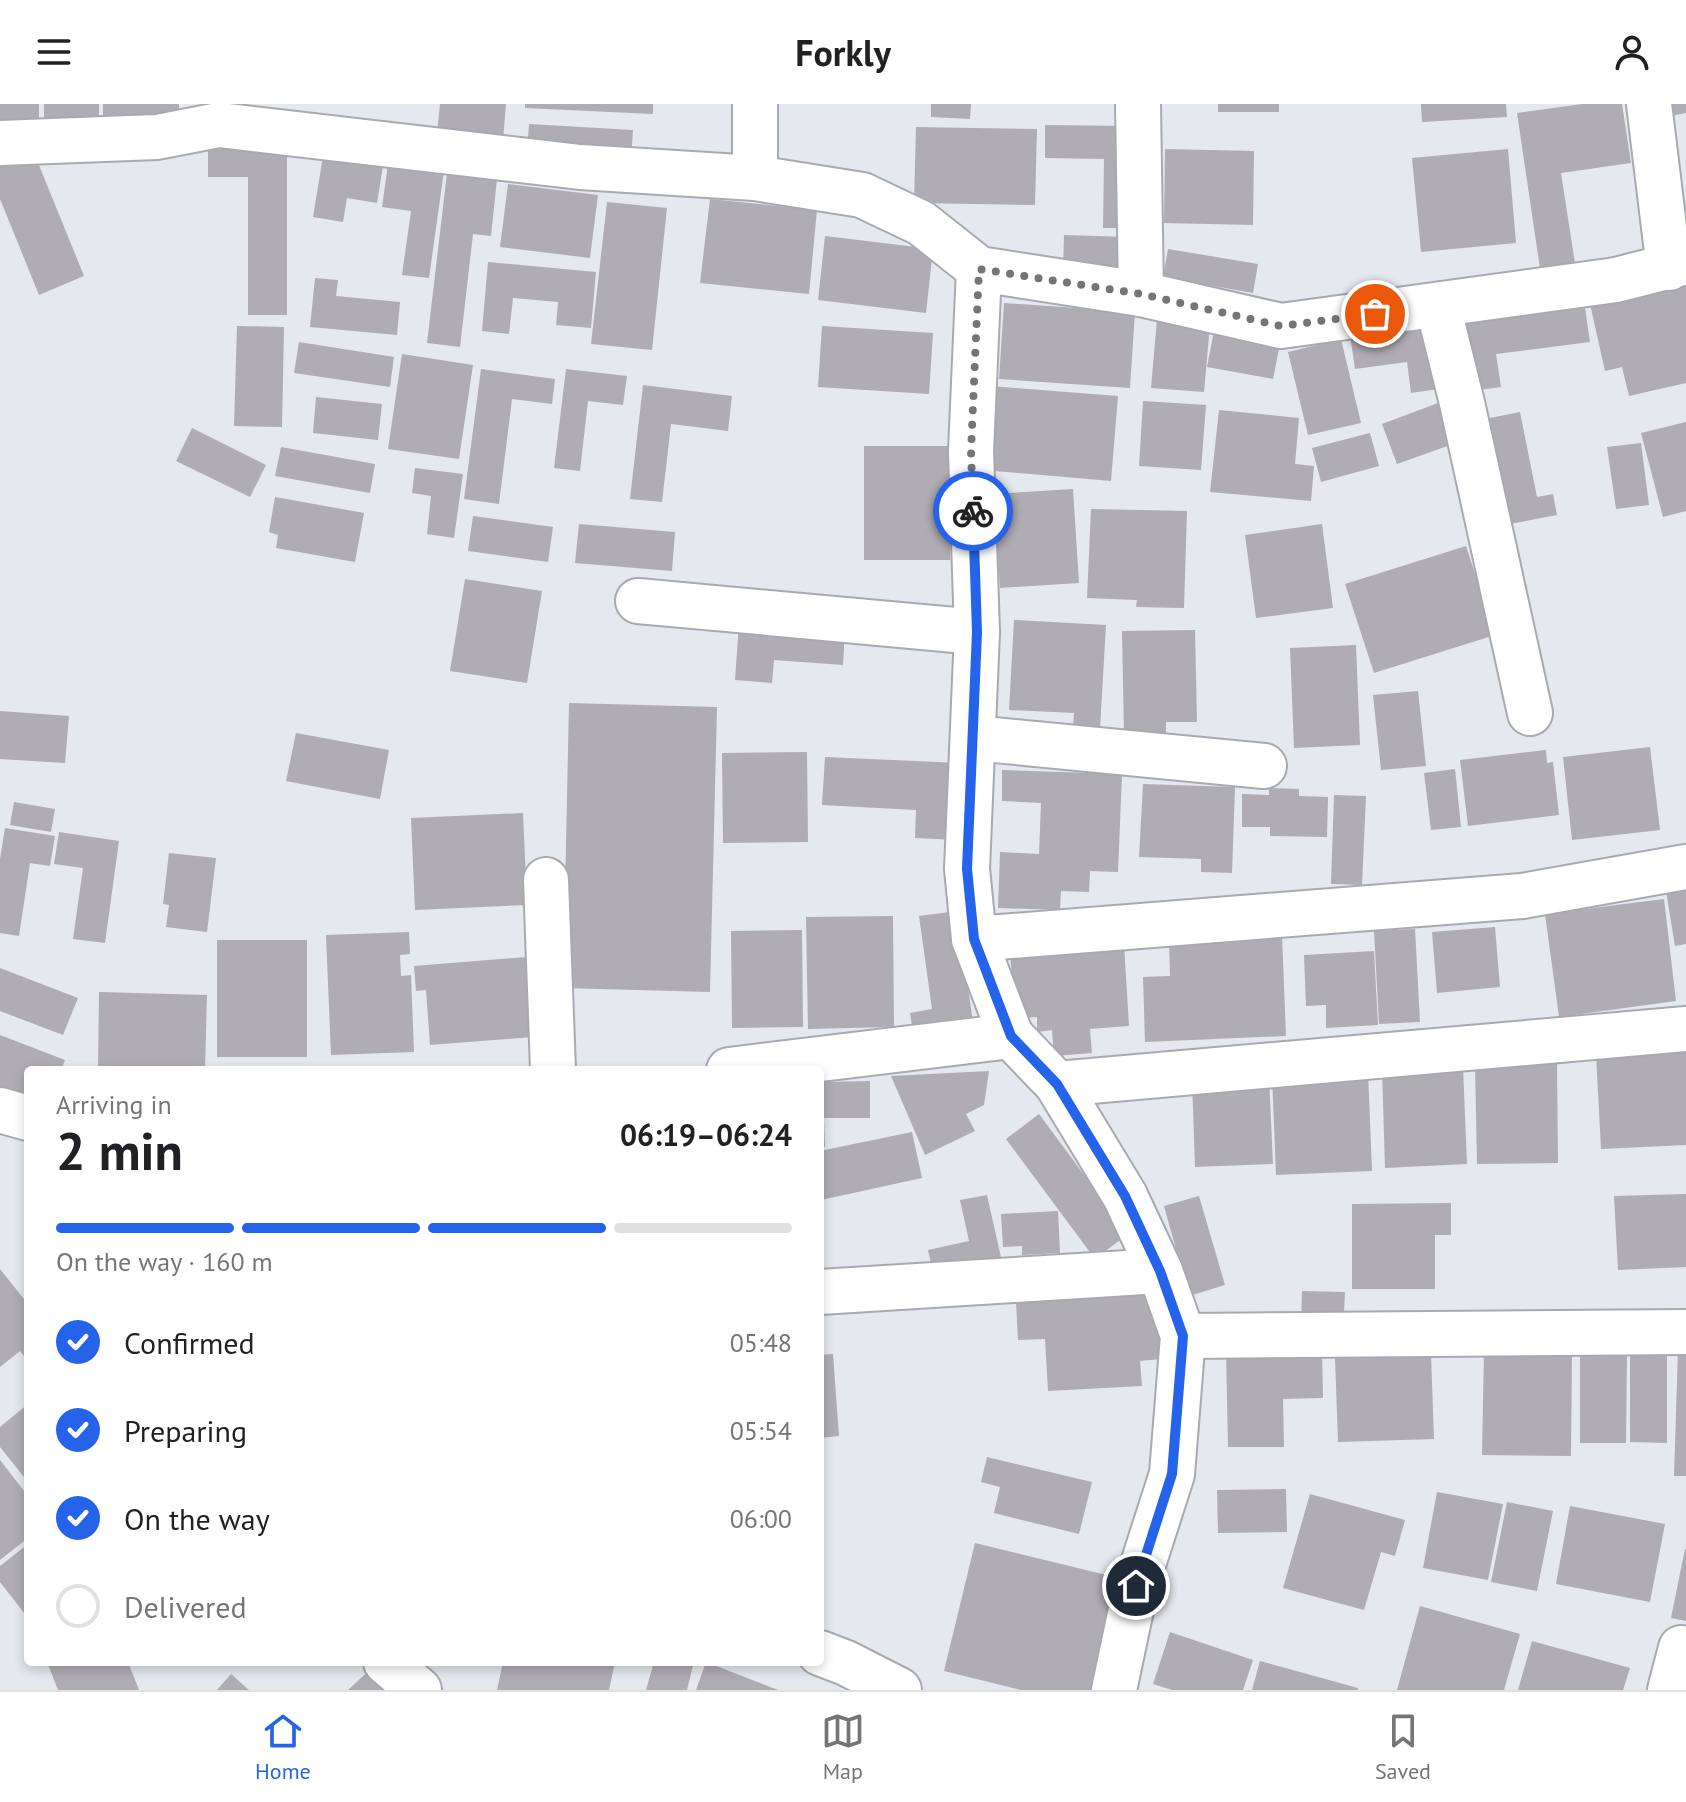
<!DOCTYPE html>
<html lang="en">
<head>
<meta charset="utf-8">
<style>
  body { margin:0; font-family:"PT Sans",sans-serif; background:#f2f2f2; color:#202124; height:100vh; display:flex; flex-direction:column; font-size:30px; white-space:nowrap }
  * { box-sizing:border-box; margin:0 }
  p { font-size:26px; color:#757577 }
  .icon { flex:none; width:44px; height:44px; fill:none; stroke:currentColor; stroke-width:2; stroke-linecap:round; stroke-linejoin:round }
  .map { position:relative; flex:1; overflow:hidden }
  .details { position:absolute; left:24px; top:962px; width:800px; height:600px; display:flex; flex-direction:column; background:#fff; border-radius:8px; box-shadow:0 4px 12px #0003 }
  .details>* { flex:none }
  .pin { position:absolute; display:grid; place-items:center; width:68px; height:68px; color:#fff; margin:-34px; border:4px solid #fff; border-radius:50%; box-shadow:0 2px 8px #0007 }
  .courier { position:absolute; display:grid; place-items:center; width:80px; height:80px; margin:-40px; border:6px solid #2563eb; border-radius:50%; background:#fff; color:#222; box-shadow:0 2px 10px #0007 }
  .head em { font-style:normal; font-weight:700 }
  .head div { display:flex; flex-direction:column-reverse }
  .head { display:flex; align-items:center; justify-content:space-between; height:136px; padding:0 32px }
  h1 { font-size:52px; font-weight:700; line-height:60px }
  .bar { display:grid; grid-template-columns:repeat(4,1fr); gap:12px 8px; align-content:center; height:96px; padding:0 32px }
  .bar i { height:10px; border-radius:6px; background:#e0e0e0 }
  .bar .on { background:#2563eb }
  .bar p { grid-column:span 4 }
  ol { padding:0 32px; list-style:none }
  li { display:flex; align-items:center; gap:24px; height:88px }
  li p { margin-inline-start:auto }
  li .icon { padding:8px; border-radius:50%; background:#2563eb; color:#fff; stroke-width:4 }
  li:last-child { color:#757577 }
  li i { width:44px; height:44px; border:4px solid #e0e0e0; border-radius:50% }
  header { display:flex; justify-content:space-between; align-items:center; height:104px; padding:0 32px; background:#fff; font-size:36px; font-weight:700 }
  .menu { display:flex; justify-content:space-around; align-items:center; height:112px; border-top:2px solid #e0e0e0; background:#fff; font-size:22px; color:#757577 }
  .menu a { display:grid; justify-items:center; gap:4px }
  .menu .on { color:#2563eb }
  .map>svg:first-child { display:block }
</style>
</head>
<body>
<header><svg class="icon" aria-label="menu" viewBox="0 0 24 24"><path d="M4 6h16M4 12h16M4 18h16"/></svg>Forkly<svg class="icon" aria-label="person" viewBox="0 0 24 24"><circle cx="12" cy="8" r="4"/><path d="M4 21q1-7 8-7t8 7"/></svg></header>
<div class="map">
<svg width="1686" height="1586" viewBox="0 0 1686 1586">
  <rect width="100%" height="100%" fill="#e5e8ef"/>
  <!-- building -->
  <g fill="#afacb3">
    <path d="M0,0h39v18l-39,1z"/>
    <rect x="44" y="0" width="55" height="15"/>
    <path d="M103,0h76v10l-76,3z"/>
    <path d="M440,0h66l-3,36 -66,-6z"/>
    <path d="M525,0h128v10l-128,-6z"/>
    <path d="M931,0h40l-1,15 -39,-2z"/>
    <rect x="1218" y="0" width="61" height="8"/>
    <path d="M1421,0h85l1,13 -85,5z"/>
    <path d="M1582,0h40l9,59 -70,10 15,97 -35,5 -24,-162z"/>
    <path d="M1662,0h24v9l-21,4z"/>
    <path d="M529,20l104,6 -2,30 -104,-6z"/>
    <path d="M1045,21l84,1 -1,102h-25l1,-69 -59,-1z"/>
    <path d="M916,23l121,2 -2,76 -121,-2z"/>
    <path d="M32,44l52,128 -45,19 -39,-96v-39z"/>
    <path d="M208,44h79v167h-39v-138h-40z"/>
    <path d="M1165,45l89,2 -1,74 -89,-2z"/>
    <path d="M1508,45l8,94 -95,9 -9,-94z"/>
    <path d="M324,46l60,10 -7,43 -30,-5 -4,24 -30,-5z"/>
    <path d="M388,60l56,7 -15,107 -27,-3 9,-64 -29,-4z"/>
    <path d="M447,69l50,6 -6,57 -18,-2 -13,113 -33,-4z"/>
    <path d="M508,80l90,11 -8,63 -90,-11z"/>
    <path d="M710,95l107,11 -8,84 -109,-11z"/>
    <path d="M607,98l60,6 -15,142 -61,-6z"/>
    <path d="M1064,131l65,2 -1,36 -65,-1z"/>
    <path d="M825,132l108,13 -7,64 -108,-13z"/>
    <path d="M1168,145l90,15 -5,29 -90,-16z"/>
    <path d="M488,158l108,10 -5,56 -35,-3 2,-23 -45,-4 -4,36 -27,-3z"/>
    <path d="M1686,168v111l-57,13 -7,-29 -17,4 -17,-76z"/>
    <path d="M315,174l23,2 -2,16 64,6 -3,33 -87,-8z"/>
    <path d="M1584,197l6,41 -94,12 5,33 -30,4 -10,-74z"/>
    <path d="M1004,199l131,9 -5,76 -131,-9z"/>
    <path d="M1158,204l53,5 -7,79 -53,-4z"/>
    <path d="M1216,217l66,13 -9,45 -66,-12z"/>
    <path d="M1436,219l9,65 -34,5 -4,-31 -52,7 -5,-34z"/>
    <path d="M237,222l47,1 -2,100 -48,-1z"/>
    <path d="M822,222l111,7 -4,61 -111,-7z"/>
    <path d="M1341,235l20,84 -53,12 -20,-83z"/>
    <path d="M299,238l95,15 -4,30 -96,-14z"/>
    <path d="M402,250l71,11 -14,94 -71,-10z"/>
    <path d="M481,265l74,10 -3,25 -40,-5 -13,105 -35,-5z"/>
    <path d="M566,265l61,7 -4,29 -35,-4 -8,70 -26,-3z"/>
    <path d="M643,281l89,11 -4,35 -57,-7 -9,78 -32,-3z"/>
    <path d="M991,282l127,10 -7,85 -127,-11z"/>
    <path d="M316,293l66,7 -4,36 -65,-7z"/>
    <path d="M1143,297l63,4 -5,65 -62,-4z"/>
    <path d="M1438,299l15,41 -56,20 -15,-40z"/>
    <path d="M1219,306l80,8 -4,46 19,2 -3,35 -101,-9z"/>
    <path d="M1520,308l17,85 16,-3 4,21 -58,11 -19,-106z"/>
    <path d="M1686,318v89l-23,6 -22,-84z"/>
    <path d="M192,324l74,37 -16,32 -74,-36z"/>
    <path d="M1370,329l9,33 -58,16 -9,-34z"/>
    <path d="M1641,339l8,62 -33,4 -9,-62z"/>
    <rect x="864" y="342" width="86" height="114"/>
    <path d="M281,343l94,17 -5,29 -95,-17z"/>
    <path d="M415,364l48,6 -9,64 -27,-4 4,-38 -19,-3z"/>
    <path d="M1073,385l6,94 -79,5 -6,-94z"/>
    <path d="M275,393l89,16 -9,49 -79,-14 2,-13 -9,-3z"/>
    <path d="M1091,405l96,2 -3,97 -48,-1 1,-7 -50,-2z"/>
    <path d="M473,412l80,11 -5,35 -80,-11z"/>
    <path d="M579,420l96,8 -3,39 -97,-8z"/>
    <path d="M1322,420l11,84 -77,10 -11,-83z"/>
    <path d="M1466,442l29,89 -121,38 -29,-89z"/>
    <path d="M465,475l77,12 -15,92 -77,-12z"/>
    <path d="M1014,516l92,5 -6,104 -27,-2 1,-14 -65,-3z"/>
    <path d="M739,519l106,7 -2,35 -69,-5 -2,23 -37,-3z"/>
    <path d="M1195,526l2,92h-31v12h-42l-2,-103z"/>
    <path d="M1356,541l4,100 -66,3 -4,-100z"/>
    <path d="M1418,587l8,75 -45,4 -8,-75z"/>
    <path d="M569,599l148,4 -7,285 -147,-4z"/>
    <path d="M0,607l69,5 -4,47 -65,-4z"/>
    <path d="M296,629l93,17 -9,49 -94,-18z"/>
    <path d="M1650,643l10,83 -88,10 -9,-83z"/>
    <path d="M1546,646l1,13 6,-1 6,53 -91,11 -8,-66z"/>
    <path d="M807,648l1,90 -85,1 -1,-90z"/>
    <path d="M825,653l135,6 -4,77 -41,-2 1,-28 -94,-5z"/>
    <path d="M1455,665l6,58 -30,3 -7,-57z"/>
    <path d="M1002,666l120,4 -4,98 -28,-1 -1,21 -28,-1 -1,19 -62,-2 2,-56 39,2 2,-51 -39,-2z"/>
    <path d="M1143,680l92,3 -3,86 -31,-1v-13l-62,-2z"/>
    <path d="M1269,684l30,1v7l29,1 -1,40 -57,-1v-9h-28v-33l27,1z"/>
    <path d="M1334,691l32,1 -4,89 -31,-1z"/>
    <path d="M14,698l41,7 -4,23 -41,-7z"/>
    <path d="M523,709l4,92 -112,5 -4,-92z"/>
    <path d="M5,724l50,8 -5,30 -20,-3 -11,73 -19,-3v-74z"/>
    <path d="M59,728l60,9 -14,102 -32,-4 10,-71 -29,-4z"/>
    <path d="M169,749l47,5 -9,74 -41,-5 3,-22 -6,-1z"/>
    <path d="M1686,784v56l-11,2 -9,-55z"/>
    <path d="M1664,795l12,102 -117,16 -14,-103z"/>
    <path d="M957,807l17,118 -60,9 -4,-25 22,-4 -13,-93z"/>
    <path d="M893,812l1,111 -86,2 -2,-112z"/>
    <path d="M1495,823l5,60 -63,6 -5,-61z"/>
    <path d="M1415,825l5,93 -41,2 -5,-93z"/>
    <path d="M802,826l1,97 -71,1 -1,-97z"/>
    <path d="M409,828l1,22 -10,1 1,21 10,-1 3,77 -83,3 -5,-120z"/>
    <path d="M1282,831l4,101 -141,6 -2,-65 27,-1 -1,-36z"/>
    <rect x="217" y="836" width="90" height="117"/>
    <path d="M1124,840l5,82 -39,3 2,24 -38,3 -2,-26 -15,2v-15l-22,1 -5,-66z"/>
    <path d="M1374,847l4,74 -52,3v-23l-20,1 -2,-51z"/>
    <path d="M527,853l6,80 -103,8 -4,-55 -10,1 -2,-25z"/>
    <path d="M0,864l78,30 -15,37 -63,-24z"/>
    <path d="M99,888l108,3 -2,75h-107z"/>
    <path d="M0,931l65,25 -4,10h-33v30l-28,-10z"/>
    <path d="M1686,946v95l-85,4 -5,-95z"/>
    <path d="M1557,959l1,100 -81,1 -2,-100z"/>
    <path d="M1463,963l4,97 -82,4 -3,-98z"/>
    <path d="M989,967l-5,34 -18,9 9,17 -50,24 -34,-79z"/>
    <path d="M1368,967l4,100 -96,4 -4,-100z"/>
    <path d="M1269,973l4,87 -78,3 -3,-87z"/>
    <path d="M870,977v37h-46l1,29h-5v-65z"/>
    <path d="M1039,1010l89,120 -33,25 -89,-120z"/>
    <path d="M912,1028l10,46 -101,22 -1,-49z"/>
    <path d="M1686,1090v73l-68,3 -4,-74z"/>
    <path d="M987,1091l15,67 -68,15 -6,-27 41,-9 -9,-41z"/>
    <path d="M1199,1092l26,89 -36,11 -25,-90z"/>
    <path d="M1451,1099v32h-16v54h-83v-85z"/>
    <path d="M1058,1107l2,42 -38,2v-9l-19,1 -2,-33z"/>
    <path d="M0,1165l28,35v57l-8,-10 -20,16z"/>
    <path d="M1302,1187l43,1 -1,21 -43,14z"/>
    <path d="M1157,1190l4,65 -21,2 2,25 -94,5 -3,-52 -27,1 -2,-38z"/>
    <path d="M1678,1244h8v128h-12z"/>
    <path d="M1322,1246l1,48 -40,1 1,48h-56l-2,-96z"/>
    <path d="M1484,1246l88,1 -1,105 -89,-1z"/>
    <path d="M1580,1247h47l-1,92h-46z"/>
    <path d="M1630,1249l37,1v89l-37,-1z"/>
    <path d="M833,1250l6,82 -19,2v-83z"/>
    <path d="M1431,1250l3,85 -96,3 -3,-84z"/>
    <path d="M28,1300v78l-28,-35v-20z"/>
    <path d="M987,1353l105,25 -13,52 -85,-21 6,-26 -19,-5z"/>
    <path d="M0,1356l28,36v42l-28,22z"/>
    <path d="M1286,1385l1,43 -69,1 -1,-43z"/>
    <path d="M1437,1388l66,12 -15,76 -65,-12z"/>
    <path d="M1310,1390l95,26 -10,36 -14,-4 -17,58 -81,-22z"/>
    <path d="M1507,1398l46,9 -16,80 -46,-9z"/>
    <path d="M1570,1402l95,18 -15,78 -94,-18z"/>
    <path d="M975,1439l152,37 -27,110h-79l-77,-19z"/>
    <path d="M28,1440v74l-28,-36v-16z"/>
    <path d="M1685,1445h1v72l-15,-3z"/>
    <path d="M1420,1502l100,28 -16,56h-107z"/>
    <path d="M1170,1528l83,28 -10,30h-71l-19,-6z"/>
    <path d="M1532,1537l98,27 -7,22h-105z"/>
    <path d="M1260,1557l98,27v2h-106z"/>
    <path d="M47,1558h81l11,28h-81z"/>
    <path d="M503,1558h112l-6,28h-112z"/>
    <path d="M654,1558h40l-7,28h-41z"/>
    <path d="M706,1558l72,28h-82z"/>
    <path d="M373,1563l20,23h-45z"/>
    <path d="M231,1570l18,16h-32z"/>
  </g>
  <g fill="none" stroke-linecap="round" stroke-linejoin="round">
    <defs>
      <g id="minor">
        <path d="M1138,0l3,190"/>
        <path d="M1649,0l20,164"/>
        <path d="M0,39l157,-6 62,-12 361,42 175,11 107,17 59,28 58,46 162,25 140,32 335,-46 70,-18"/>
        <path d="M755,74v-74"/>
        <path d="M979,165l-8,182 6,181 -10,237 7,70 37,97 46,48 68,112 35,75 23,65 -11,138 -36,112 -22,104"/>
        <path d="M1438,202l24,97 68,310"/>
        <path d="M638,497l339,31"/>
        <path d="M974,634l290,28"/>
        <path d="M546,776l7,190"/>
        <path d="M974,835l548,-43 164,-29"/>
        <path d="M729,966l282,-34"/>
        <path d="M1057,980l629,-55"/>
        <path d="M0,1006l28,8"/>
        <path d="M820,1188l340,-21"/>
        <path d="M1183,1232l503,-4"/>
        <path d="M820,1549l26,10 53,27"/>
        <path d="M386,1558l33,28"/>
        <path d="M1670,1586l11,-42"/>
      </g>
    </defs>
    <!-- minor casing -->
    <use href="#minor" stroke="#a8aab1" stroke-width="48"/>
    <!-- minor -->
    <use href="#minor" stroke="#fff" stroke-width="44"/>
  </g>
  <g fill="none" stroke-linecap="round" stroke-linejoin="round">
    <!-- done -->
    <path stroke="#737579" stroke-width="8" stroke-dasharray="0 14.4" d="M973,407l-2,-60 8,-182 162,25 140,32 94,-12"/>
    <!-- route -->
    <path stroke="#2563eb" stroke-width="10" d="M973,407l4,121 -10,237 7,70 37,97 46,48 68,112 35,75 23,65 -11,138 -36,112"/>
  </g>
</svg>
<div class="pin" style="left:1375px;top:210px;background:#ea580c"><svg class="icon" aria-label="bag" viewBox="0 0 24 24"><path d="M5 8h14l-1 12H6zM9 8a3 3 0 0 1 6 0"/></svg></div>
<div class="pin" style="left:1136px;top:1482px;background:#1f2937"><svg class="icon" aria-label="home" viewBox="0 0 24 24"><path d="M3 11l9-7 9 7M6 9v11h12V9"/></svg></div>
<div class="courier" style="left:973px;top:407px"><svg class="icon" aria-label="bike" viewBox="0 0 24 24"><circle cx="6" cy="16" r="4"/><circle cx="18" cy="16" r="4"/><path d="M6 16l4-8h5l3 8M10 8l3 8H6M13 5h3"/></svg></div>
<section class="details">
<div class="head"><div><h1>2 min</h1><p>Arriving in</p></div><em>06:19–06:24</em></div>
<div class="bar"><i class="on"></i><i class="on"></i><i class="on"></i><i></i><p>On the way · 160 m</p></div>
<ol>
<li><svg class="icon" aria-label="check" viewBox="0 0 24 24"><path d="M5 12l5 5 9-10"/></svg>Confirmed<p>05:48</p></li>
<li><svg class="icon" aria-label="check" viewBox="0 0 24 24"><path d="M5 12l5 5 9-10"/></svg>Preparing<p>05:54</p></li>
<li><svg class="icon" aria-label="check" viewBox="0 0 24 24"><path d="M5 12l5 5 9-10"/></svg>On the way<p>06:00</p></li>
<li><i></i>Delivered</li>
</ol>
</section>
</div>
<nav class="menu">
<a class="on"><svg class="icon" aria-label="home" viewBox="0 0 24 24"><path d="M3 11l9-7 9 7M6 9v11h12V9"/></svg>Home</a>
<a><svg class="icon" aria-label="map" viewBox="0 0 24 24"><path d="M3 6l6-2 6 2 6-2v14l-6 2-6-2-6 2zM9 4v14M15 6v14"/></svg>Map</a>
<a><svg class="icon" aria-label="saved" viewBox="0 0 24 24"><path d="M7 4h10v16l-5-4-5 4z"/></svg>Saved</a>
</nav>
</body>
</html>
